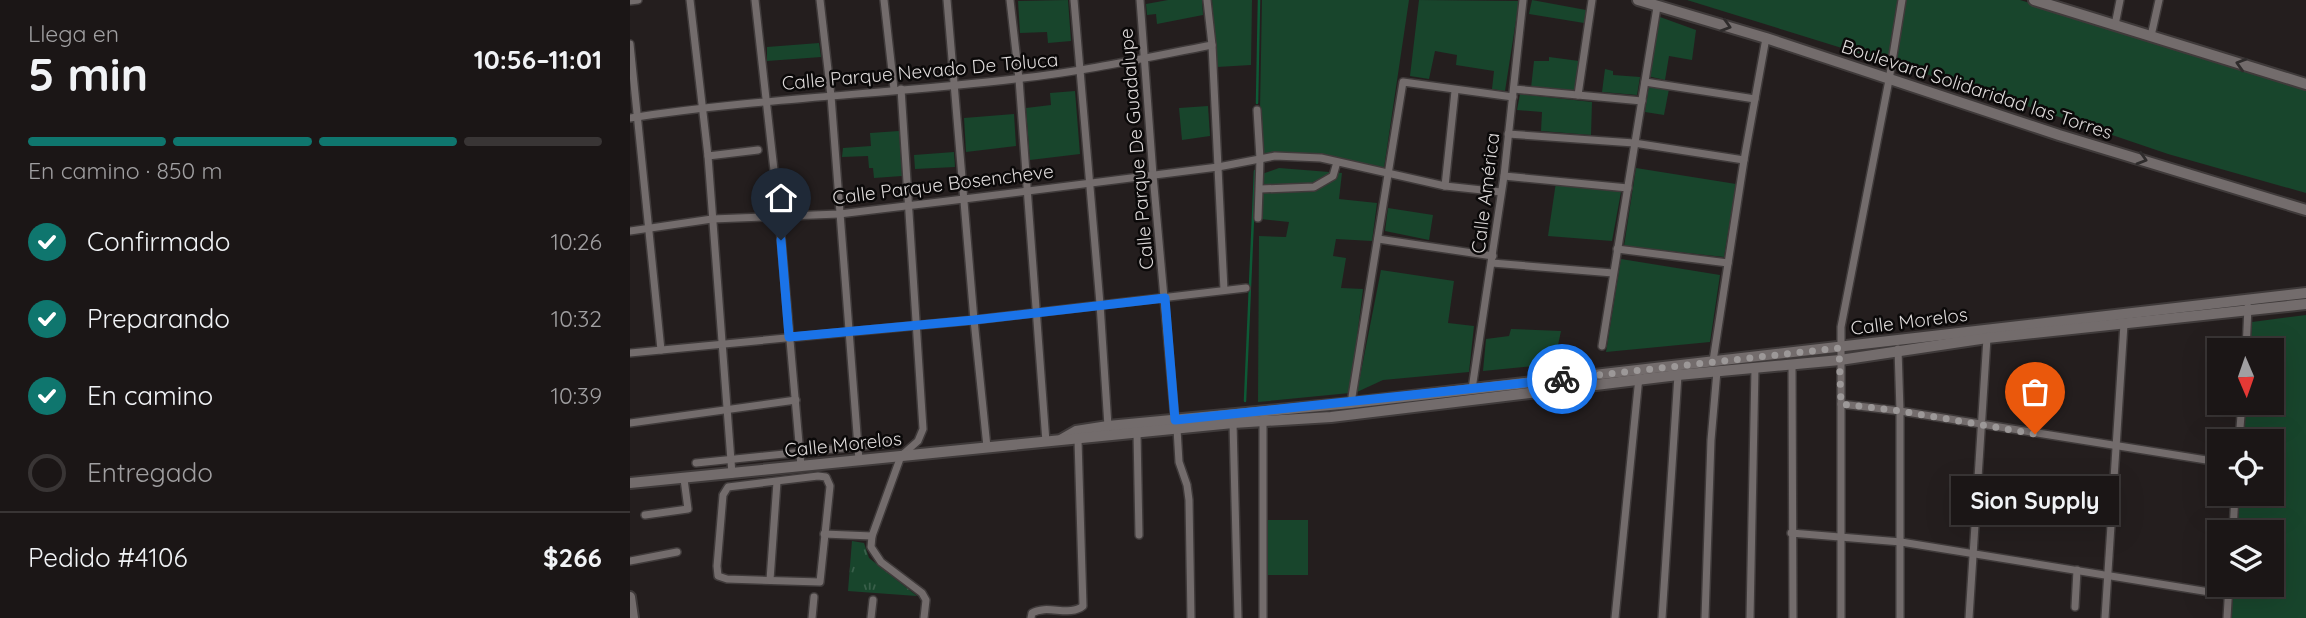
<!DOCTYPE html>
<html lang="es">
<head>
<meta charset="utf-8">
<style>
  body { margin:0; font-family:Quicksand,sans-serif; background:#241f1f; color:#f1f3f6; height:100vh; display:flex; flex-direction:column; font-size:26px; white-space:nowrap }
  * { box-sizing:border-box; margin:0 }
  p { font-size:23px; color:#a09fa1 }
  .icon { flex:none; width:38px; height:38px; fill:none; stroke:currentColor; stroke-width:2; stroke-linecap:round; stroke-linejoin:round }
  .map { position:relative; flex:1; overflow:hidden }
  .panel { display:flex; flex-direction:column; background:#1b1616; width:630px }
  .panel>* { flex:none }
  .needle { width:46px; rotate:178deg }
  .buttons { position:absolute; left:1577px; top:338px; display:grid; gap:14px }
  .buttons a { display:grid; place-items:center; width:77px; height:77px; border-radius:0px; background:#1b1616; box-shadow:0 7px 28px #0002,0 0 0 2px #393535; font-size:35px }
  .pin { position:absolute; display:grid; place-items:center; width:60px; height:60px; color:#fff; margin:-72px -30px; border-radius:50% 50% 50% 0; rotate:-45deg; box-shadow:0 0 7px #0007 }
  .pin .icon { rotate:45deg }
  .courier { position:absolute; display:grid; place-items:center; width:70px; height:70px; margin:-35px; border:5px solid #1a73e8; border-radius:50%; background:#fff; color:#222; box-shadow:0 2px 9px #0007 }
  .bubble { position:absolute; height:49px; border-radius:0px; background:#1b1616; box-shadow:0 7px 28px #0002,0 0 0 2px #393535; font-size:23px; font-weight:700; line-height:49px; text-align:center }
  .overview em { font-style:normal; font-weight:700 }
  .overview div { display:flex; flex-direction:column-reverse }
  .overview { display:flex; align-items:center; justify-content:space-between; height:119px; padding:0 28px }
  h1 { font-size:46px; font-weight:700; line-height:52px }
  .bar { display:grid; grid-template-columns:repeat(4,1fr); gap:10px 7px; align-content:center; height:84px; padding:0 28px }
  .bar i { height:9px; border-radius:5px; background:#393535 }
  .bar .on { background:#0f766e }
  .bar p { grid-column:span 4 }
  .line { display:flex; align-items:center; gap:18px; padding:0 28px; border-top:2px solid #393535 }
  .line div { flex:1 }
  ol { padding:0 28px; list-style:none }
  li { display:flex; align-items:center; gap:21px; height:77px }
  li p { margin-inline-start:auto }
  li .icon { padding:7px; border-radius:50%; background:#0f766e; color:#fff; stroke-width:4 }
  li:last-child { color:#a09fa1 }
  li i { width:38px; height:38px; border:4px solid #393535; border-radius:50% }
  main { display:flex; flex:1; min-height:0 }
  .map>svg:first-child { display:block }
</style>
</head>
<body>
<main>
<section class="panel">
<div class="overview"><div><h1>5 min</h1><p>Llega en</p></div><em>10:56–11:01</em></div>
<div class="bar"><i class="on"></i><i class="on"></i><i class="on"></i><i></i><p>En camino · 850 m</p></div>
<ol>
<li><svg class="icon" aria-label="check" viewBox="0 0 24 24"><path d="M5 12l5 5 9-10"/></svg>Confirmado<p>10:26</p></li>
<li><svg class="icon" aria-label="check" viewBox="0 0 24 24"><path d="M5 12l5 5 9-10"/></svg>Preparando<p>10:32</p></li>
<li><svg class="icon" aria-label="check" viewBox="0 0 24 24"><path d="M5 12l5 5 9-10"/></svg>En camino<p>10:39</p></li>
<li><i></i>Entregado</li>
</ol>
<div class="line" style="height:91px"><div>Pedido #4106</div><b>$266</b></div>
</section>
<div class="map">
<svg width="1676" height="618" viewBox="0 0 1676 618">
  <defs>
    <pattern id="park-tufts" width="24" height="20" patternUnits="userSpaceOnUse" patternTransform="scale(1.75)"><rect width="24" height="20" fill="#18452c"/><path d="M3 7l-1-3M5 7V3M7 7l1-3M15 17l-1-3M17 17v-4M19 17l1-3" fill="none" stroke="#395f4a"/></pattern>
  </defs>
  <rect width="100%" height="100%" fill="#241e1e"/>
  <!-- grass -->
  <g fill="#18452c">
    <path d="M438,0l3,41 -23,2 -1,-11 -27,1 -2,-32z"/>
    <path d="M538,0h34l1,15 -46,9 -1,-10 -9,1 -1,-11z"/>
    <path d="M582,0h40l-1,65 -34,2z"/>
    <path d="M632,0h147l-25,168 -41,-8 -74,-5 -10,9z"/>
    <path d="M789,0l100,1 -14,90 -13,-2 2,-18 -38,-6 1,-10 -22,-4 -6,28 -19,-3z"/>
    <path d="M902,0l54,10 -2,13 -55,-9z"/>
    <path d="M1057,0h333l286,87v106l-138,-39 -168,-57z"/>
    <path d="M1030,17l36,13 -4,30 -23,-4 -4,24 -18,-4z"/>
    <path d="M189,43l2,14 -54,4v-14z"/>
    <path d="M919,57l30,4 -4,32 -44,-5 3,-27h15z"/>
    <path d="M975,69l8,2v4l27,2 -3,18 -35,-3z"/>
    <path d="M1019,85l20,4 -5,26 -19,-3z"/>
    <path d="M445,91l5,63 -50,6 -4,-52 25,-3 -1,-12z"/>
    <path d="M890,94l72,8 -1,33 -50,-4 1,-19 -25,-2z"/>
    <path d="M578,106l2,30 -28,4 -3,-32z"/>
    <path d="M384,114l2,32 -50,6 -2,-34z"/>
    <path d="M269,131l3,45 -28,2 -1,-10h-4l-1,-12 -26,1 1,-9 28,-2 -1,-13z"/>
    <path d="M324,152l1,15 -40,2 -1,-14z"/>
    <path d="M649,168l63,5 -3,26 38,4 -5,38 -36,-2 -3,17 13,2 -5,30 22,1 -13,104 -92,9 1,-166 27,1 3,-15 -28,-3 -2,-44z"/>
    <path d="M1006,168l100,16 -12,73 -100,-11z"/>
    <path d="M926,182l65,10 -9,49 -64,-5z"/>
    <path d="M758,208l45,7 -4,25 -44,-9z"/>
    <path d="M991,259l99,16 -10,67 -104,10z"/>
    <path d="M751,270l73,11 -6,42 26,3 -5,46 -86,8 -26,12z"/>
    <path d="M1676,315v303h-75l2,-33 39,-1v-52h-35l3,-38h32v-53h-28l2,-38 26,-1v-52h-22l2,-28z"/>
    <path d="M881,329l50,2 -7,33 -71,7 3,-32 23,-3z"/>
    <rect x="638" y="520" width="40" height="55"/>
  </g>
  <!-- park -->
  <path fill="url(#park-tufts)" d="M222,541l12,2 5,15 48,38 -69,-5z"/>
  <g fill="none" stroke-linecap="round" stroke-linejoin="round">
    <!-- stream -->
    <g stroke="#0d5a36" stroke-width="2.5">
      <path d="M627,103l2,-103"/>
      <path d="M615,401l10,-230"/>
    </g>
    <defs>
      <g id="minor">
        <path d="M60,0l18,156 24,318"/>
        <path d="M125,0l24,215 22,251"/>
        <path d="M190,0l11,96 28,364"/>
        <path d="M254,0l10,89"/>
        <path d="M317,0l27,320 13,127"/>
        <path d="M380,0l9,79 27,363"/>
        <path d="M444,0l26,304 8,122"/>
        <path d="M510,0l13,175 22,245"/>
        <path d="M577,0l5,45 12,245"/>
        <path d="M0,1l8,-1"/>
        <path d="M1485,25l5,-25"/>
        <path d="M1521,36l8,-36"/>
        <path d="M0,44l31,306"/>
        <path d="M1015,82l110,17"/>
        <path d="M271,89l22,340 -5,12 -17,15 -29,80 -1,11 10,15 41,31 4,7 -2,18"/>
        <path d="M884,89l128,12"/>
        <path d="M948,95l14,-95"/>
        <path d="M627,110l3,49 -2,59"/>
        <path d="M0,118c130,-20 262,-24 393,-40 63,-7 126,-21 189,-33"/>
        <path d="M878,134l126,9 110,17"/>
        <path d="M78,156l50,-6"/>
        <path d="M874,176l124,12"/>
        <path d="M815,186l10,-95"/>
        <path d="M630,189l54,-2 19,-11 4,-14"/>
        <path d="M0,231l82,-12 127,-5 125,-15 254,-32 57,-11 46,2 124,28 56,6"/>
        <path d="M748,239l115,17"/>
        <path d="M987,249l111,14"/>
        <path d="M862,263l121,10"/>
        <path d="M972,346l55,-339"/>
        <path d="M1268,349l2,62v207"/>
        <path d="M1616,350l2,-43"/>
        <path d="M0,353l344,-33 272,-32"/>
        <path d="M1083,361l31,-201 22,-122"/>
        <path d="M1162,364l1,254"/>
        <path d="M842,389l32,-213 19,-176"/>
        <path d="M721,403l52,-321 110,15"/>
        <path d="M1211,404l59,7 319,51"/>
        <path d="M0,423l166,-23"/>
        <path d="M603,423l5,195"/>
        <path d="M547,429l2,33 8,23 2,15 2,118"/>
        <path d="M507,433l2,102"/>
        <path d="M1609,441l3,-39"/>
        <path d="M66,463l196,-20"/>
        <path d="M188,476l8,1 4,9 -10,96 -93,-3 -9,-3 -1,-10 6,-71 5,-8z"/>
        <path d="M15,515l43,-6 -4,-30"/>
        <path d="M1603,532l2,-38"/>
        <path d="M1161,533l110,9 327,53"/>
        <path d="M194,534l48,2"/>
        <path d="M0,561l47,-9"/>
        <path d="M140,580l7,-98"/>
        <path d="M1445,607l2,-37"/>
        <path d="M182,618l2,-21"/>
        <path d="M241,618l2,-18"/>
        <path d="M401,618l1,-5c15,-9 38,4 51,-7l-5,-166"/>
        <path d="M633,618v-199"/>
        <path d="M985,618l24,-241"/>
        <path d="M1032,618l16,-243"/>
        <path d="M1075,618l6,-178 6,-69"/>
        <path d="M1120,618l5,-250"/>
        <path d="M1211,618v-291l48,-247 13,-80"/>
        <path d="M1339,618l18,-280"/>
        <path d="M1475,618l19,-294"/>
        <path d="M1597,618l2,-34"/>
      </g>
      <g id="secondary">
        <path d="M1008,0l128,38 293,97 247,75"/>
        <path d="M1404,0l272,84"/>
        <path d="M432,439l14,-8 32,-5 243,-23 955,-110"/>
        <path d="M0,483l603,-60 98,-6 347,-42 162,-15 147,-22 319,-34"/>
        <path d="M0,597l3,21"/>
      </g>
    </defs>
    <!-- minor casing -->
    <use href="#minor" stroke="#3f3a3a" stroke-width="10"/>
    <!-- secondary casing -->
    <use href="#secondary" stroke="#3f3a3a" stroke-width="14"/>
    <!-- minor -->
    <use href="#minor" stroke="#736c6c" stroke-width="7"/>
    <!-- secondary -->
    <use href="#secondary" stroke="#736c6c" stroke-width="10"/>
  </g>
  <!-- one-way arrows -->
  <defs><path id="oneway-chevron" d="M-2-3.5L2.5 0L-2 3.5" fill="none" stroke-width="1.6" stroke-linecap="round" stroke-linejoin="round" transform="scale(1.75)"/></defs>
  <g stroke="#2f2c2c">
    <use href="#oneway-chevron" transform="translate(1096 26) rotate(17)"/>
    <use href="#oneway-chevron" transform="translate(1611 64) rotate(-163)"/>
    <use href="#oneway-chevron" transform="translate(1512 159) rotate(17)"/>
  </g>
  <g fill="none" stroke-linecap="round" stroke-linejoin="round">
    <!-- done -->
    <path stroke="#9c9898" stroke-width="7" stroke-dasharray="0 12.6" d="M932,379l277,-31 2,56 59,7 135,23"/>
    <!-- route -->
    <path stroke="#1a73e8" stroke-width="9" d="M151,240l8,97 185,-17 191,-22 10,122 387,-41"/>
  </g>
  <g text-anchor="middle" stroke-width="5" stroke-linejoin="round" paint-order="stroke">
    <!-- street labels -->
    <g font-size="19" fill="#ddd9d9" stroke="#0b0909">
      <text transform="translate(290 71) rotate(-5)" y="7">Calle Parque Nevado De Toluca</text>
      <text transform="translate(1347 89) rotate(18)" y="7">Boulevard Solidaridad las Torres</text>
      <text transform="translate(506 149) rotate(-95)" y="7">Calle Parque De Guadalupe</text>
      <text transform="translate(313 184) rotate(-7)" y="7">Calle Parque Bosencheve</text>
      <text transform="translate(855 193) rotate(-83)" y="7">Calle América</text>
      <text transform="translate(1279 321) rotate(-7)" y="7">Calle Morelos</text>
      <text transform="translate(213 444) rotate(-6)" y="7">Calle Morelos</text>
    </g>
  </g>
</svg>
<div class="buttons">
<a><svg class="needle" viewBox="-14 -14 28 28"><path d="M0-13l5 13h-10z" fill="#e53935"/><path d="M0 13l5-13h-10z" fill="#a09fa1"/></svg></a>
<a><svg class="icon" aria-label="locate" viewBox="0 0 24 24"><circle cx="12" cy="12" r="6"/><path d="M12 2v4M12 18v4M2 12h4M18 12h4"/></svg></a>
<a><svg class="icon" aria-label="layers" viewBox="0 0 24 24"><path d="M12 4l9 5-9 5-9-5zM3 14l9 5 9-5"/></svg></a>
</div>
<div class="pin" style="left:1405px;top:434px;background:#ea580c"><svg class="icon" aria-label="bag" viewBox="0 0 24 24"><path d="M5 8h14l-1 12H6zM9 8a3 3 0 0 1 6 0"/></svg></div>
<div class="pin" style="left:151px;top:240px;background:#1f2937"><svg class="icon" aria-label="home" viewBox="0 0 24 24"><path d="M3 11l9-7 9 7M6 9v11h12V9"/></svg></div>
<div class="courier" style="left:932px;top:379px"><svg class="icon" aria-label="bike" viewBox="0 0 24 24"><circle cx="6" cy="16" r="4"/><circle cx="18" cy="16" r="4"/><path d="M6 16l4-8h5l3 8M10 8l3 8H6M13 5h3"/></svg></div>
<div class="bubble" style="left:1321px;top:476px;width:168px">Sion Supply</div>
</div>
</main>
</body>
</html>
